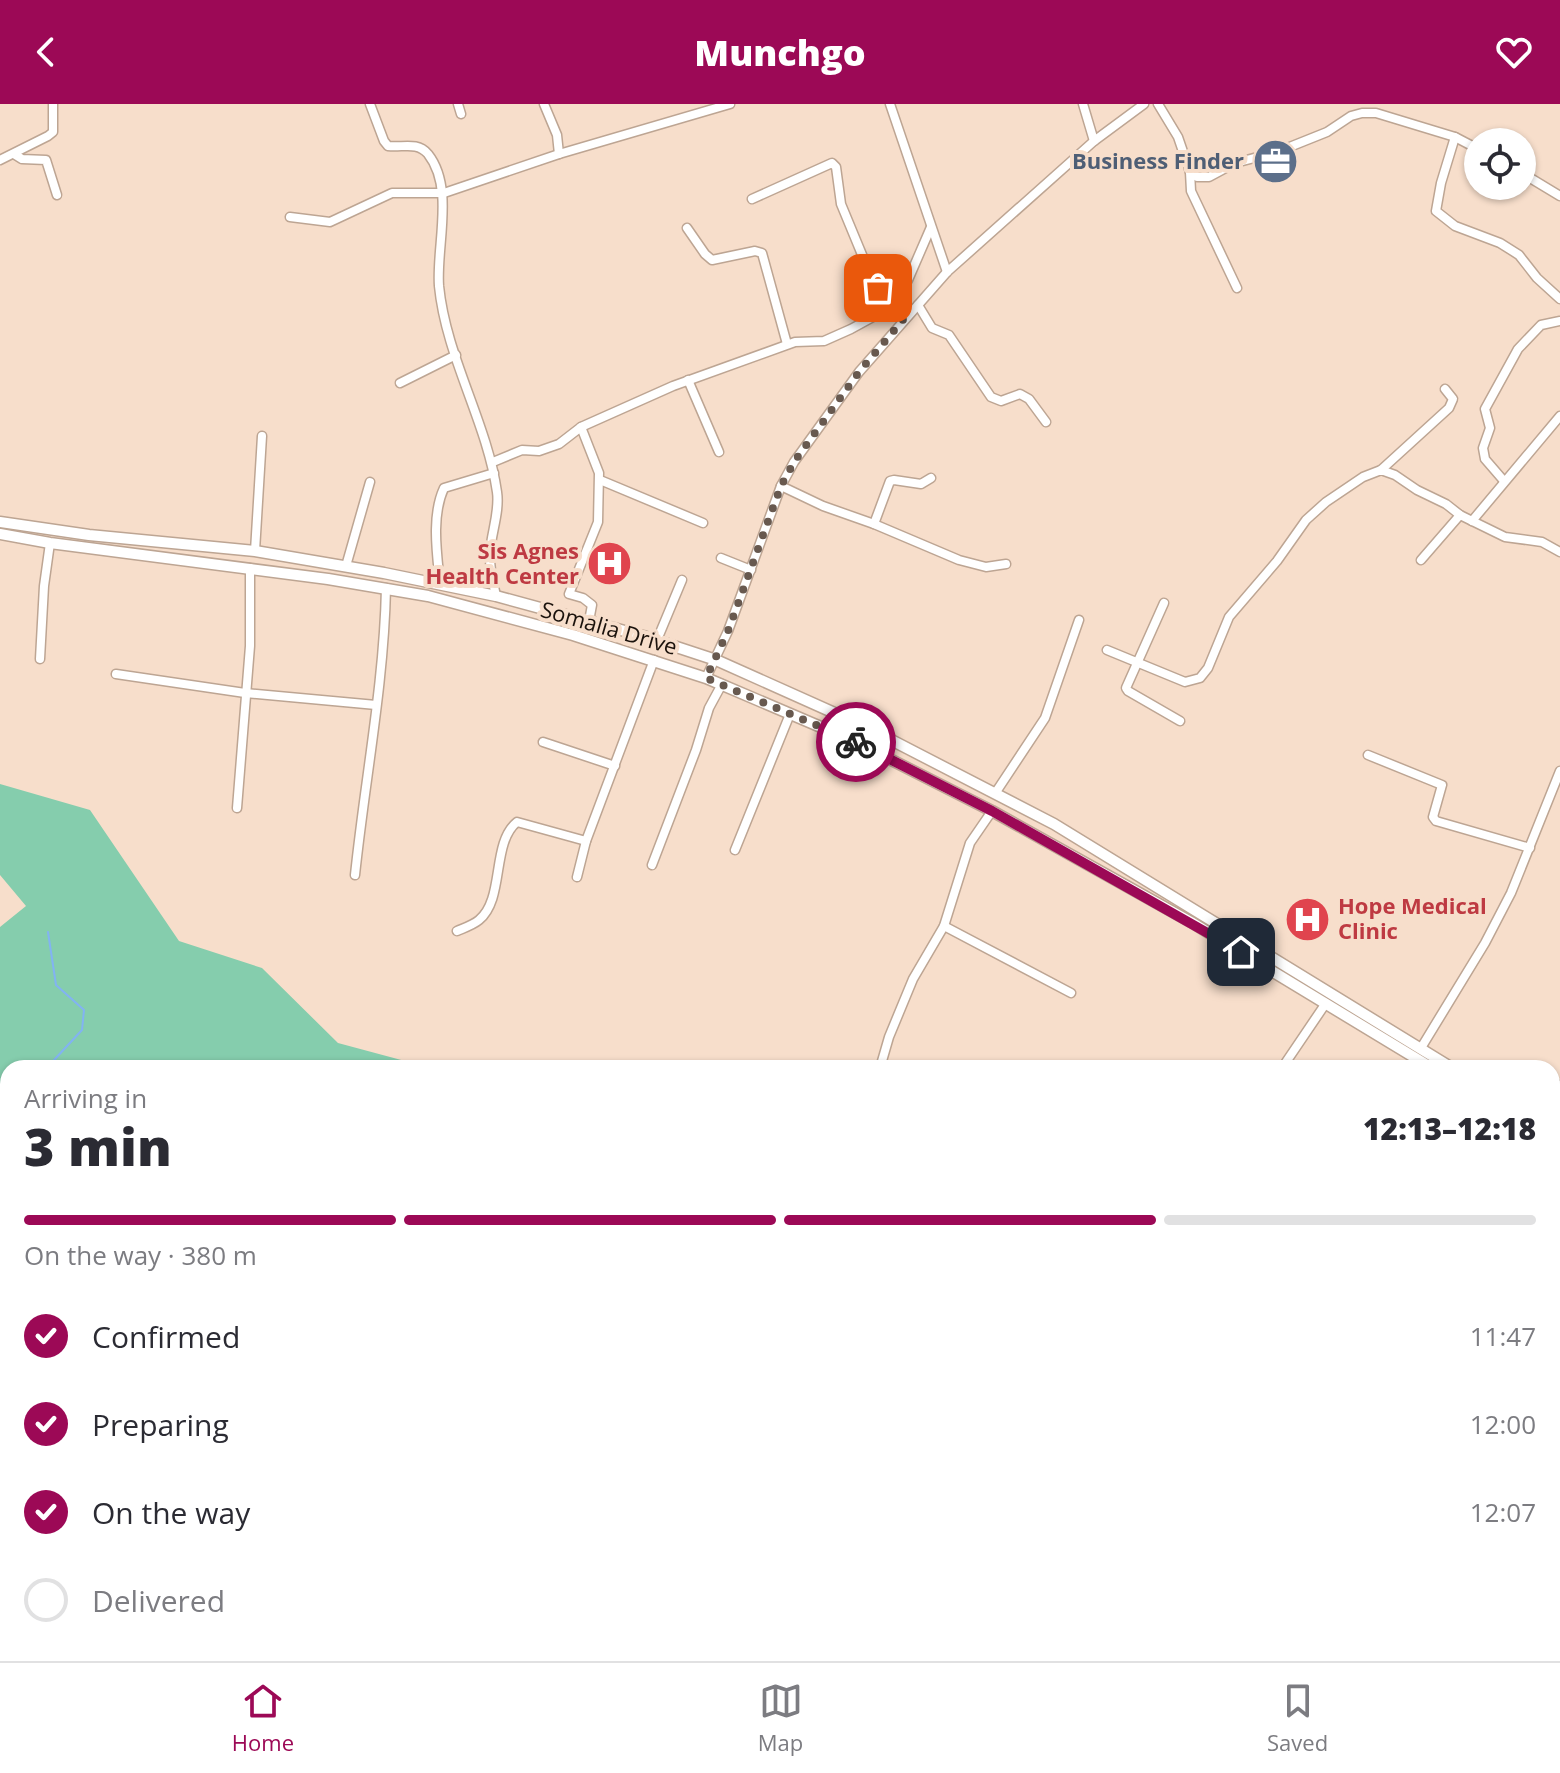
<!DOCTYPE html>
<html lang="en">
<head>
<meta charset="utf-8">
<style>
  body { margin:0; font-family:"Open Sans",sans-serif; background:#f7f7f7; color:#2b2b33; height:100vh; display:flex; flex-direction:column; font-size:30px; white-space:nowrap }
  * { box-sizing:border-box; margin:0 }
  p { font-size:26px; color:#7c7c81 }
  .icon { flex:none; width:44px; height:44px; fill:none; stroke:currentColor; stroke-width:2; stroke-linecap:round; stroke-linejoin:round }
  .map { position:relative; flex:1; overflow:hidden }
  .drawer { position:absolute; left:0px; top:956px; width:1560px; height:602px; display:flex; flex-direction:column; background:#fff; border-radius:24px 24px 0 0; box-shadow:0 2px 6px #0004 }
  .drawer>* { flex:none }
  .fabs { position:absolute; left:1464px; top:24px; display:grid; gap:16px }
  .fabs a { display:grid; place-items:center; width:72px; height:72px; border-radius:50%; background:#fff; box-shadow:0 2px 6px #0004; font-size:40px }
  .pin { position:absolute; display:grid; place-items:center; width:68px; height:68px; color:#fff; margin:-34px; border-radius:16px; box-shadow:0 4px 12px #0006 }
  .courier { position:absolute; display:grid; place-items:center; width:80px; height:80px; margin:-40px; border:6px solid #9c0956; border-radius:50%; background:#fff; color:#222; box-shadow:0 2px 10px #0007 }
  .overview em { font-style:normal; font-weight:800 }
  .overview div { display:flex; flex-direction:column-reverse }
  .overview { display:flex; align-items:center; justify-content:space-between; height:136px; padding:0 24px }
  h1 { font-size:52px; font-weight:800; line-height:60px }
  .bar { display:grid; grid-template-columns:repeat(4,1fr); gap:12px 8px; align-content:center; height:96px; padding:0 24px }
  .bar i { height:10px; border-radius:6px; background:#e1e1e2 }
  .bar .selected { background:#9c0956 }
  .bar p { grid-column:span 4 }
  ol { padding:0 24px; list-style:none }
  li { display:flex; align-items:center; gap:24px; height:88px }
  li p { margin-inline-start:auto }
  li .icon { padding:8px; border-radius:50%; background:#9c0956; color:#fff; stroke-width:4 }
  li:last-child { color:#7c7c81 }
  li i { width:44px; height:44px; border:4px solid #e1e1e2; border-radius:50% }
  header { display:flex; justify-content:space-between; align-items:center; height:104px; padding:0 24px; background:#9c0956; color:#fff; font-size:36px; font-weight:800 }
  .tabs { display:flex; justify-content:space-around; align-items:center; height:112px; border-top:2px solid #e1e1e2; background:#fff; font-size:22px; color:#7c7c81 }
  .tabs a { display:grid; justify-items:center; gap:4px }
  .tabs .selected { color:#9c0956 }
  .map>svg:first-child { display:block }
</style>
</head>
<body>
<header><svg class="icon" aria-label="back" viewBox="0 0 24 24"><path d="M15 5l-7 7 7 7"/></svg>Munchgo<svg class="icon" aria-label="heart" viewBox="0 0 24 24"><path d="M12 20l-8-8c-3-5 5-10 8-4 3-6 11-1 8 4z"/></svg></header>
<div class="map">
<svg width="1560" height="1557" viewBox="0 0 1560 1557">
  <rect width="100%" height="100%" fill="#f7decb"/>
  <!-- green -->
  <g fill="#85cdad">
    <path d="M0,680l90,26 89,131 83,27 76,75 93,25h-423v37l-8,2v-180l26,-21 -26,-31z"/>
    <path d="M1552,1254h8v180l-8,-4z"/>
    <path d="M258,1550h1117l-3,7h-1107z"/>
  </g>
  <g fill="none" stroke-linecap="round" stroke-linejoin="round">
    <!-- stream -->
    <g stroke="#82b3f3" stroke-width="2">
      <path d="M48,828l8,53 28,25 -2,20 -28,30 -1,8"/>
      <path d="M364,1550l3,7"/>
      <path d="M413,1550l5,7"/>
      <path d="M943,1550l7,7"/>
      <path d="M391,1557l11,-7"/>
      <path d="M821,1557l4,-7"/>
      <path d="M1103,1557l13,-7"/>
    </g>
    <defs>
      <g id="minor">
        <path d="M370,0l14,37 4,5c14,2 29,-5 40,8 27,34 8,92 11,132 7,71 48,136 58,206 3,20 -6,41 -7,61 -1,15 3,28 6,43"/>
        <path d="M458,0l3,10"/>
        <path d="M544,0l13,31 2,19"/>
        <path d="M890,0l57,168"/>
        <path d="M1083,0l11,37"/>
        <path d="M1158,0l20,33 12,35 7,5h12l26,-14 42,-11 50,-20 24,-16 11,-3h14l79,24 23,12"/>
        <path d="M1455,33l-14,46 -5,28 19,15 45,17 19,12 18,23 23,21"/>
        <path d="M14,50l8,5 24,1 11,35"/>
        <path d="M0,56l48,-24 5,-4v-28"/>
        <path d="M1190,68l1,19 46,97"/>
        <path d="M1522,69l38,23"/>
        <path d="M752,95l80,-36 4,4 5,37 29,70 33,46"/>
        <path d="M290,113l40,5 62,-29h52l115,-39 171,-50"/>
        <path d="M687,124l18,26 7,6 43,-9 7,2 25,91"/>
        <path d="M918,201l14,23 17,7 42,62 10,4 19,-7 9,5 17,23"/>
        <path d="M688,276l31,72"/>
        <path d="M400,279l56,-28"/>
        <path d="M581,323l18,46 -1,49 -29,72 14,4 9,7 -3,16"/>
        <path d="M493,358l29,-12 17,1 20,-7 22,-17 92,-41 122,-44 29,-1 27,-12 42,-23 15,-26 23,-53"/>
        <path d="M1381,366l68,-62 4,-9 -8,-10"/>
        <path d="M600,376l103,43"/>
        <path d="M1504,377l-19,-22 -2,-11 7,-20 -5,-19 33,-60 23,-24 19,-4"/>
        <path d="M781,382l42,20 51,18 85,36 27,7 20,-3"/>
        <path d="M1472,417l88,-105"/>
        <path d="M874,420l16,-43 4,-1 27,4 10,-6"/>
        <path d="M255,447l7,-115"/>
        <path d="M721,454l30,12"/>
        <path d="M1421,456l39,-45"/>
        <path d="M346,462l24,-84"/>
        <path d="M440,480c-3,-30 -9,-68 4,-96l50,-15"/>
        <path d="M1164,499l-38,85 2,3 52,30"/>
        <path d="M657,536l25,-60"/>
        <path d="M1107,546l78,32 15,-4 8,-10 21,-51 48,-56 29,-41 20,-18 37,-25 18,-7 14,5 22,15 29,14 14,11 45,22 37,5 18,10"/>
        <path d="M40,555l4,-73 6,-43"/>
        <path d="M116,570l129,19 131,12"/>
        <path d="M706,574l22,-47 53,-145 13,-24 65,-90 88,-100 147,-131 50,-37"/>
        <path d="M543,638l72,24"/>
        <path d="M1368,651l74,30 -9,32 3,4 94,27"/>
        <path d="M996,688l49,-74 34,-98"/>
        <path d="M237,704l13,-162v-78"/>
        <path d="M735,746l55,-136"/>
        <path d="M652,761l44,-115 13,-42 13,-24"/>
        <path d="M355,771c10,-96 29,-190 31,-287"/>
        <path d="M577,773l9,-36 68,-181"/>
        <path d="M944,822l127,67"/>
        <path d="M457,827c7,-3 16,-6 22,-11 26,-21 12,-77 38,-98l69,19"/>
        <path d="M1421,944l64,-105 26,-50 49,-122"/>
        <path d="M880,964l9,-31 24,-58 31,-53 26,-83 22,-32"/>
        <path d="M1282,964l44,-65"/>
        <path d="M1552,993l8,-12"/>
        <path d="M0,1294l8,-8"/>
        <path d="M0,1347l8,8"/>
        <path d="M0,1453l8,-8"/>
        <path d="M1552,1510l8,-17"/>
        <path d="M0,1549l10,8"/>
        <path d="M869,1557l1,-7"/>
        <path d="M1529,1557l4,-7"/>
      </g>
      <g id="major">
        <path d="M0,418l89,13 166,16 129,22 112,23 147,40 73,24 152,68 186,96 398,244"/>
        <path d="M0,430l50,9 278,36 100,17 145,39 133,43 150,64 136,69 199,111 241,146"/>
        <path d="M1552,1027l8,5"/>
        <path d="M1552,1039l8,5"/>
      </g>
    </defs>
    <!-- minor casing -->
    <use href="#minor" stroke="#bda593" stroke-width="11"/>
    <!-- major casing -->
    <use href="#major" stroke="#bda593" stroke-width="13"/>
    <!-- minor -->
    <use href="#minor" stroke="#fff" stroke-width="8"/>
    <!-- major -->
    <use href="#major" stroke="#fff" stroke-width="10"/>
  </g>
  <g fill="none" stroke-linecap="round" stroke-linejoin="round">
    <!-- done -->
    <path stroke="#68594f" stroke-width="8" stroke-dasharray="0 14.4" d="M856,638l-150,-64 22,-47 53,-145 13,-24 65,-90 44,-52 -25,-32"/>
    <!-- route -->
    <path stroke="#9c0956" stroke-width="10" d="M856,638l136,69 249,141"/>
  </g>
  <!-- icons -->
  <defs>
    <symbol id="office-disc" viewBox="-11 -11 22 22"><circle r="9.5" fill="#5c6f8a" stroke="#f7decb"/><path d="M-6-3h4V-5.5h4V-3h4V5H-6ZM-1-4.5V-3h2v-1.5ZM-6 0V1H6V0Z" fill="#fff"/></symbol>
    <symbol id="hospital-disc" viewBox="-11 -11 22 22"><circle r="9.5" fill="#e0444e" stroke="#f7decb"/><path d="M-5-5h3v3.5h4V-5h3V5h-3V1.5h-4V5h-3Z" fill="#fff"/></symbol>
  </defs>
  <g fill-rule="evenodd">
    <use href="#office-disc" x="1250" y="32" width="51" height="51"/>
    <use href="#hospital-disc" x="584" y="434" width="51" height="51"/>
    <use href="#hospital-disc" x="1282" y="790" width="51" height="51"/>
  </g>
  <g text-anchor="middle" stroke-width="8" stroke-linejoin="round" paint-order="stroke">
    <!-- service labels -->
    <g font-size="22" font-weight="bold" fill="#4e5e75" stroke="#f7decb" text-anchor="end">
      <text x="1244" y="65">Business Finder</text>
    </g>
    <!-- health labels -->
    <g font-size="22" font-weight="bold" fill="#be3a42" stroke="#f7decb" text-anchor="end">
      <text x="579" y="455">Sis Agnes<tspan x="579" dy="25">Health Center</tspan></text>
      <text x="1338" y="810" text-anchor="start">Hope Medical<tspan x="1338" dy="25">Clinic</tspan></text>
    </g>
    <!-- street labels -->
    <g font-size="22" fill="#1b120c" stroke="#f7decb">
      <text transform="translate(609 524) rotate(16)" y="8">Somalia Drive</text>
    </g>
  </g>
</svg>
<div class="fabs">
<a><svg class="icon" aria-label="locate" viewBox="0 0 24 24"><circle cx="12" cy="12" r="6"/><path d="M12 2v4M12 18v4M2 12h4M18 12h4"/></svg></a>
</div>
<div class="pin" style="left:878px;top:184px;background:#ea580c"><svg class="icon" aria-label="bag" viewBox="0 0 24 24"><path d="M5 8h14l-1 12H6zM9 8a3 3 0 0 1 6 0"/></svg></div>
<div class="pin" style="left:1241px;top:848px;background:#1f2937"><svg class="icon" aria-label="home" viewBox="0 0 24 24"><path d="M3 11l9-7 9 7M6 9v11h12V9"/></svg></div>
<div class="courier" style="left:856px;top:638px"><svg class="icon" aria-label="bike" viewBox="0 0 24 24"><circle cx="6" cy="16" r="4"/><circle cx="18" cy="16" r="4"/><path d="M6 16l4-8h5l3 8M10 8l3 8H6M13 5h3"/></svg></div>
<section class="drawer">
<div class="overview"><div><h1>3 min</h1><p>Arriving in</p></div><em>12:13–12:18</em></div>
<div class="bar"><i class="selected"></i><i class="selected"></i><i class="selected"></i><i></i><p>On the way · 380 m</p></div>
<ol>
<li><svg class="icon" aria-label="check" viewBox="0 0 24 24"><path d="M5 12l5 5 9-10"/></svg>Confirmed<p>11:47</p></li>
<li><svg class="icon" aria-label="check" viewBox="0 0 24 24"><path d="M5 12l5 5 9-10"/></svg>Preparing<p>12:00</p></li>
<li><svg class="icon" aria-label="check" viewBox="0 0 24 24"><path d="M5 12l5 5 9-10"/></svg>On the way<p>12:07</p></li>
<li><i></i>Delivered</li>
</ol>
</section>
</div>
<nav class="tabs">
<a class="selected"><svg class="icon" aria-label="home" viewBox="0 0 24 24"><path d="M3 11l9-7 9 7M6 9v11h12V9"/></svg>Home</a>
<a><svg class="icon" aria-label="map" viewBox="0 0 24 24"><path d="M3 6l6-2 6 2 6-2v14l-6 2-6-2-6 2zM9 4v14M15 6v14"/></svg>Map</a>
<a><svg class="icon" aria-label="saved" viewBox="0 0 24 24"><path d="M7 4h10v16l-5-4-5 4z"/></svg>Saved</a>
</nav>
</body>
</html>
